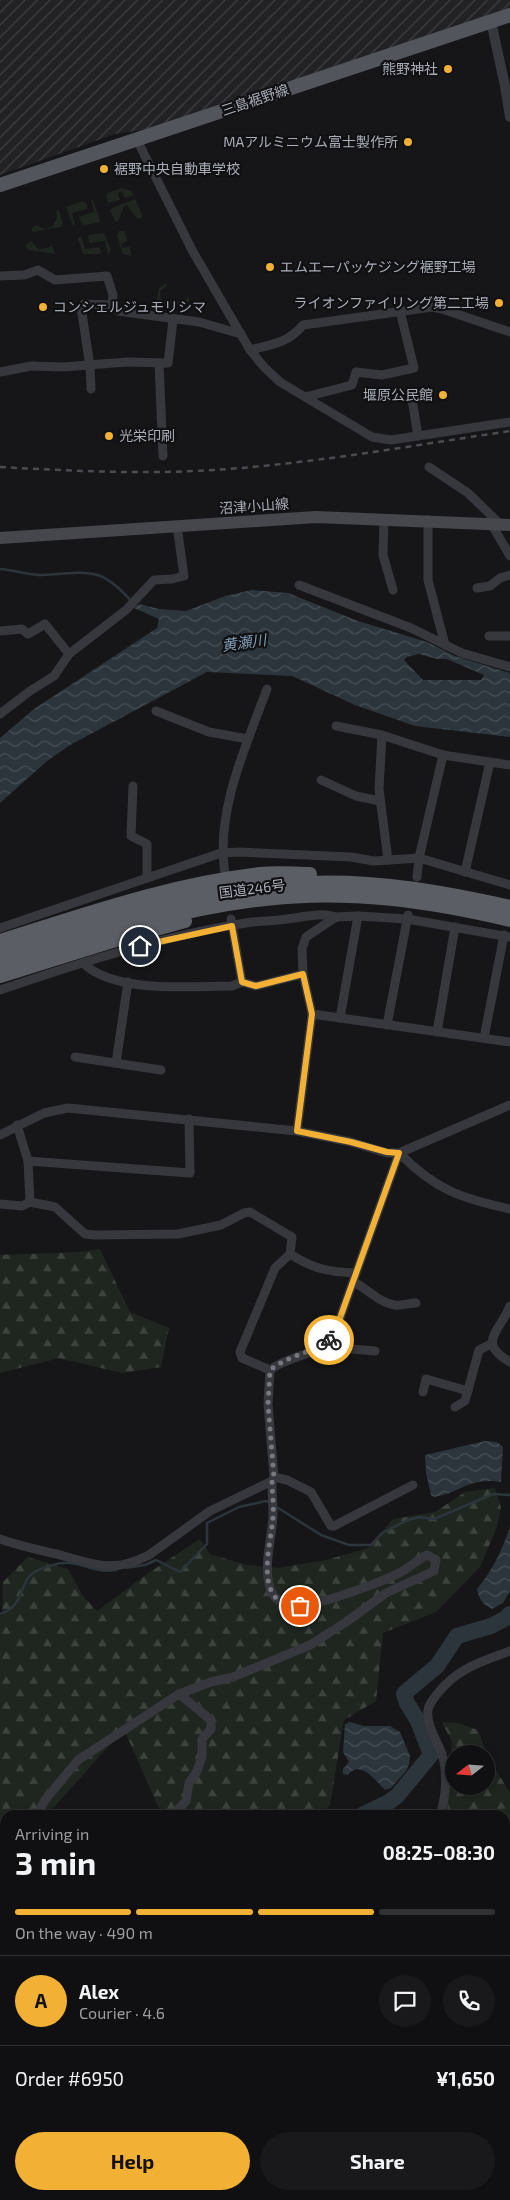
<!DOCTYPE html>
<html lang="en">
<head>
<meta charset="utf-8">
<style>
  body { margin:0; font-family:"Exo 2","Noto Sans JP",sans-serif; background:#19191b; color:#f1f3f6; height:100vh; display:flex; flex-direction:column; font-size:19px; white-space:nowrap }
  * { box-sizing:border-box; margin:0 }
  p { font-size:16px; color:#9c9d9f }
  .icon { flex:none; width:28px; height:28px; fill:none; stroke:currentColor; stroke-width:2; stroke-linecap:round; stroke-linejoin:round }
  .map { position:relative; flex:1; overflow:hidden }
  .panel { position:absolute; left:0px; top:1810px; width:510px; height:390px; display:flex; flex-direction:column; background:#101012; border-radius:15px 15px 0 0; box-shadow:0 2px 8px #0003,0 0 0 1px #303032 }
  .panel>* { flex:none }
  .needle { width:32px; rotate:253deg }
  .tools { position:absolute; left:445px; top:1745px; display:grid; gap:10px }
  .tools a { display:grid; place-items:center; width:50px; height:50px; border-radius:50%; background:#101012; box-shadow:0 2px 8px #0003,0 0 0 1px #303032; font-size:25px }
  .pin { position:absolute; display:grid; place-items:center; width:42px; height:42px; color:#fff; margin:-21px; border:2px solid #fff; border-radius:50%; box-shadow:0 1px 5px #0007 }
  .courier { position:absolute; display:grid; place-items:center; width:50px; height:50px; margin:-25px; border:4px solid #f2b134; border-radius:50%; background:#fff; color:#222; box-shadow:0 1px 6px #0007 }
  .head em { font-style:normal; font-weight:700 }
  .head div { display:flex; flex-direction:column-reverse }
  .head { display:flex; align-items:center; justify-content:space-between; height:85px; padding:0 15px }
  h1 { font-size:32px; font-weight:700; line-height:38px }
  .bar { display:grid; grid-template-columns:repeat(4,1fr); gap:8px 5px; align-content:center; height:60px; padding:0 15px }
  .bar i { height:6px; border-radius:4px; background:#303032 }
  .bar .current { background:#f2b134 }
  .bar p { grid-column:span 4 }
  .line { display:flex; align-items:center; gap:12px; padding:0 15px; border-top:1px solid #303032 }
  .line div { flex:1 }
  .round { display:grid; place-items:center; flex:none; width:52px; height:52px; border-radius:26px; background:#19191b }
  .cta { display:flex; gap:10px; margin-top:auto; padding:10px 15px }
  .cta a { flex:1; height:58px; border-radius:30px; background:#f2b134; color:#111; font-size:20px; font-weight:700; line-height:58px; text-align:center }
  .cta a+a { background:#19191b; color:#f1f3f6 }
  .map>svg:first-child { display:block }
</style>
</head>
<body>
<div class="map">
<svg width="510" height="2200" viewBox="0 0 510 2200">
  <defs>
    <pattern id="industrial-furrows" width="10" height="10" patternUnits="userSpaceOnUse" patternTransform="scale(1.25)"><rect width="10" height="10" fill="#222225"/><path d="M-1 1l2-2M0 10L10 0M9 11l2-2" fill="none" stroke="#3f3f43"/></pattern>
    <pattern id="forest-firs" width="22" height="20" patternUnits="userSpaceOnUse" patternTransform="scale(1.25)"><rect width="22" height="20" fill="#1e261f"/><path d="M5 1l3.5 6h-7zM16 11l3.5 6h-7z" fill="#3c433d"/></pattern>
    <pattern id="water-waves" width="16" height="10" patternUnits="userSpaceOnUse" patternTransform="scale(1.25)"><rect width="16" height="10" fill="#2c353c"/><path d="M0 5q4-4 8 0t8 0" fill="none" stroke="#485056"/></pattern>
  </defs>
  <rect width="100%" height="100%" fill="#161618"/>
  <!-- industrial -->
  <path fill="url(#industrial-furrows)" d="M0,0h510v8l-360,121 -35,5 -115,41z"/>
  <!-- green -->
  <g fill="#1e261f">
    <path d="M122,188l7,2 5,5 -9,3 -3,-6 -4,1 2,7 -12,3 -2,-7 2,-3z"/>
    <path d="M93,199l7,22 -2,2 -15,2 -4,-8 15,-5 -3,-12z"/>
    <path d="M135,199l8,18 -6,2 -10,-14 -3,1 -6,16 -3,-1 -5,-11 2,-2z"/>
    <path d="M83,201l4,3v5l-15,4 3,11 -2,2 -7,-19z"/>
    <path d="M59,210l4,14 -2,3 -28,5 -2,-4 5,-3 9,4 8,-3 4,-8 -1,-7z"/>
    <path d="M119,231h6l2,10 -6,3 2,4 7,-1 1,8 -1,1 -7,-2 -6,-18z"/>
    <path d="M104,233l7,17 -3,5 -3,-14 -16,2 -1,-8z"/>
    <path d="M81,236l4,13 15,-2 1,7h-18l-5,-16z"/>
    <path d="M31,241l8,9 13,-4 3,8 -26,-4 -4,-5z"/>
    <path d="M167,283v3l-6,4 -1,7 4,4 10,-1 9,3 5,-6 2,3c-10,9 -21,4 -34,2l3,-14z"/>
  </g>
  <!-- forest -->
  <g fill="url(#forest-firs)" fill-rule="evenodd">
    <path d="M100,1249l30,63 39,16 -8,39 -39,6 -63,-15 -59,15v-118l78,-3z"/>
    <path d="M495,1488l6,20 -4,19 -17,40 -44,45 -53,21 -7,68 -32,19 -14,85 -8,10h-160l-36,-81 -4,-3 -75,84h-42v45l-5,5v-249l2,-1 1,-33 25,-25 40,12 15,27 14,15 53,-39 50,-33 10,15 37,11 31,3 48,-8 42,-12 25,-29 42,-7 30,-20z"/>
    <path d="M442,1722l16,1 20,7 9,25 23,38v48l-5,6v-32h-61l3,-4 5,-69zM454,1754h32v32h-32z"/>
    <path d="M505,1876l5,4v59l-5,7z"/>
    <path d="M33,2195h97v5h-98z"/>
    <path d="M223,2195h95l-1,5h-94z"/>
  </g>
  <!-- water -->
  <g fill="url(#water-waves)" fill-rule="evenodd">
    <path d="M252,590l36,3 70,28 69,21 28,14 55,17v64l-95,-11 -60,-21 -63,-29 -85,-4 -137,73 -23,16 -47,42v-65l34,-29 123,-81 2,-9 -25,-11 5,-4 20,5 27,2 39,-15zM419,654l18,5h10l37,16 -3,5h-58l-19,-20 3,-3z"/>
    <path d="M485,1441l12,1 6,5 -2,35c-33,-5 -38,10 -67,15l-3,-2 -5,-22 -1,-18z"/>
    <path d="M510,1527v64l-7,12 -11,6c-9,-5 -13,-9 -15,-20 16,-19 25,-39 33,-62z"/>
    <path d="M350,1722l14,4h26l10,6 10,24 -1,8 -3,7 -15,17 -6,2c-9,-9 -25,-31 -37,-15l-5,-1v-5l6,-7 -6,-10 2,-28z"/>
  </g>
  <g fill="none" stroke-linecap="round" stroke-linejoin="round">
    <!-- stream -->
    <g stroke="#2c353c" stroke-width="2.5">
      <path d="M0,569c14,1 28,6 42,6 45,-2 57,-11 90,27"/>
      <path d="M275,1506l46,29 28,10h22l11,-12 26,-13 11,-3 15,2 59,-25 17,1"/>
      <path d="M126,1568l19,-3 11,-5 24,12 27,-28v-21l32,-16 27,-6 5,2"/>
      <path d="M0,1614c27,-9 18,-34 36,-43 8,-4 24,-9 34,-8 18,2 24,10 46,7"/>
    </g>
    <!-- river -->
    <g stroke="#2c353c" stroke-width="16">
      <path d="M362,1815l27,-13 8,-6 34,-41 -13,-34 -11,-18 -3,-9 3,-3 30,-25 20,-30 34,-10 15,-8 4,-4"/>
      <path d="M160,2195v5"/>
    </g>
    <!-- minor -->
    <g stroke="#37383d" stroke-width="9">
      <path d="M137,140l55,110 58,100 14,17 16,15 92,55 19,3 119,-18"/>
      <path d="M0,276l24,-1 14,-5 17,10 52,-4 6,19 -1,10"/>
      <path d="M250,350c22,-6 37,-6 53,-25l129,-18 10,2 68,23"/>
      <path d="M159,363l4,93"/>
      <path d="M0,372l31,-6 32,1 64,-5 41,1 5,-43"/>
      <path d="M91,389l-1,-23 -9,-59 3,-3 28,1 6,6 81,11 42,12"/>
      <path d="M411,393l7,43"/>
      <path d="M305,397l47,-12 4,-13 26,3 32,-7 -14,-57"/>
      <path d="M429,467l39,26 33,32"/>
      <path d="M384,519l-1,36 10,35"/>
      <path d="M428,520v60l17,65"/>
      <path d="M492,525l18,31"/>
      <path d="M299,585l112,43 51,25 48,14"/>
      <path d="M477,588l13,-2 10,-8 10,-3"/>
      <path d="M0,631l22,-2 6,5 17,-10 24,30"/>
      <path d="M489,636h21"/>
      <path d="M156,711l53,21 39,7"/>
      <path d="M0,714l30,-23 24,-15 15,-22 57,-44 28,-30 18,-1 12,-3 -7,-50"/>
      <path d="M336,726l46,9 61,20 67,10"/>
      <path d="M382,735l-3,54 9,71"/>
      <path d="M321,780l35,16 24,5"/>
      <path d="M133,786l-2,50 16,8v34"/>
      <path d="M465,872l25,-110"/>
      <path d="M225,874c-10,-62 21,-128 42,-185"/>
      <path d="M417,877l2,-19 24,-103"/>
      <path d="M231,919l11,63 14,4 47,-12"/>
      <path d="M0,928l221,-75 18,-1 112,5 23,4 45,-3 91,27"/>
      <path d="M83,963c32,31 107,23 149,23l10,-4"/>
      <path d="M0,990c80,-27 162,-54 246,-67 13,-2 27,-2 41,-4 18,-2 31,-7 49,-2"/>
      <path d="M312,1014l198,28"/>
      <path d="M340,1018l18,-102"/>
      <path d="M387,1025l21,-110"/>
      <path d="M437,1032l18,-105"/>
      <path d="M484,1038l20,-103"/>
      <path d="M75,1057l86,13"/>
      <path d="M116,1063l12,-81"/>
      <path d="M17,1125l11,36 2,41"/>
      <path d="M297,1131l15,-117 -9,-40 -1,-25 4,-12 30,-20 22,-1 49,3 103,18"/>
      <path d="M0,1135l44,-22 24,-5 229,23 54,11 36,11h12l111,-48"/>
      <path d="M28,1161l162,12 -1,-54"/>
      <path d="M0,1204l22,2 8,-4 25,5 30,27 10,1 83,-1 43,-9 23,-12 6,-1 42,25 -2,17 -15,14 -35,84 2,6 28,12"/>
      <path d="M290,1254c23,15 39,18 66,19"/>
      <path d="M354,1282c13,7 26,21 41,23 6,1 14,-2 21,-2"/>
      <path d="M510,1306c-10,25 -34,37 0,56"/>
      <path d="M324,1344l4,3 47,4"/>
      <path d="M423,1392l3,-13 42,12"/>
      <path d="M455,1407l10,-6 14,-51 12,-6"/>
      <path d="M274,1477l-6,-73 2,-34c16,-13 46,-15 59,-30 5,-6 8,-15 11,-22l59,-165c37,37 61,45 111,56"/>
      <path d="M0,1539c19,7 40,11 60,16 35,9 52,19 89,0l61,-44 62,-30 2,-4 13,3 24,12 20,34h3l79,-41"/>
      <path d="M37,1815l8,-15 33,-40 101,-66 32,-12 22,-5 77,-32 36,-23 40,-29 48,-22 2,-11 -9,-5c-10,5 -17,12 -26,17 -19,10 -88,36 -109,34 -11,-1 -21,-10 -23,-22 -5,-22 3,-46 4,-68 0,-12 -1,-23 -1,-35"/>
      <path d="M173,1815l13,-14 3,-18 8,-12 5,-14v-18l9,-10v-9l-32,-26"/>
      <path d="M440,1815c6,-18 8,-42 2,-61 -5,-13 -16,-29 -14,-44 1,-7 6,-12 10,-17 20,-25 43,-31 72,-42"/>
      <path d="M0,1870l5,-5"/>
      <path d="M0,2184l5,2"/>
      <path d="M196,2195l1,5"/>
      <path d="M26,2200l1,-5"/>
    </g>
    <!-- tertiary -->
    <g stroke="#37383d" stroke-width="10">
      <path d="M491,21l14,65 5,31"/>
      <path d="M505,1966l5,-7"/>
      <path d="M400,2200l1,-5"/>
    </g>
    <!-- secondary -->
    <path stroke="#45474d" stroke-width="12" d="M0,538l316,-21 194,8"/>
    <!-- primary -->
    <path stroke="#53555c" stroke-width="14" d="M0,185l510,-170"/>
    <!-- trunk -->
    <g stroke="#5b5e65" stroke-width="14">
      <path d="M0,941c86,-27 171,-57 261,-67 16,-2 33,0 49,0"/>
      <path d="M0,952c100,-31 201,-66 307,-69 69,-3 136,9 203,24"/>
      <path d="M0,966c87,-28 174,-57 265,-67 82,-10 165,2 245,21"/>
      <path d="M0,976l109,-34 76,-21"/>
    </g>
    <!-- rail -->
    <path stroke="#4a4c52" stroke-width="2.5" stroke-dasharray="6 5" stroke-linecap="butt" d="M0,467c75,4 152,8 228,2 94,-7 188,-24 282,-38"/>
  </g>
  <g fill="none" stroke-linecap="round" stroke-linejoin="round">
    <!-- done -->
    <path stroke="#757880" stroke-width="5" stroke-dasharray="0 9" d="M300,1606c-49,1 -29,-60 -27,-89 1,-12 -1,-24 -1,-36l2,-3 -6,-74 2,-34c17,-14 41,-17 59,-30"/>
    <!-- route -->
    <path stroke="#f2b134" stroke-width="6" d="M140,946l92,-20 10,56 14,4 47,-12 9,40 -15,117 54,11 36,10 12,1 -59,165 -11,22"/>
  </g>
  <!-- markers -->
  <g fill="#f2b134" stroke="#111113" stroke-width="2">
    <circle cx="448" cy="69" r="5"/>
    <circle cx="408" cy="142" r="5"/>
    <circle cx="104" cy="169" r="5"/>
    <circle cx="270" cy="267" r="5"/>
    <circle cx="499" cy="303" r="5"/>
    <circle cx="43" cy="307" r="5"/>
    <circle cx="443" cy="395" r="5"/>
    <circle cx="109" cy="436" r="5"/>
  </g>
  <g text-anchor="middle" stroke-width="4.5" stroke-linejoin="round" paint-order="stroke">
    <!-- poi labels -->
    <g font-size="14" fill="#a8adb8" stroke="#111113" text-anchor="end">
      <text x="438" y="74">熊野神社</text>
      <text x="398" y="147">MAアルミニウム富士製作所</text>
      <text x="114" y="174" text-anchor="start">裾野中央自動車学校</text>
      <text x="280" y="272" text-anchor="start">エムエーパッケジング裾野工場</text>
      <text x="489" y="308">ライオンファイリング第二工場</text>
      <text x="53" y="312" text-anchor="start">コンシェルジュモリシマ</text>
      <text x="433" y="400">堰原公民館</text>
      <text x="119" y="441" text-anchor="start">光栄印刷</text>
    </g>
    <!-- street labels -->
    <g font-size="14" fill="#a8adb8" stroke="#111113">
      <text transform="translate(255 100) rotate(-19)" y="5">三島裾野線</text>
      <text transform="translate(254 506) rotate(-4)" y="5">沼津小山線</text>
      <text transform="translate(252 889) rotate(-7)" y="5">国道246号</text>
    </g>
    <!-- water labels -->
    <g font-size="15" font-style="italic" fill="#7f9bb3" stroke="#111113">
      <text transform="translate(244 643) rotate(-8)" y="5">黄瀬川</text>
    </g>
  </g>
</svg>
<div class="tools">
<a><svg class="needle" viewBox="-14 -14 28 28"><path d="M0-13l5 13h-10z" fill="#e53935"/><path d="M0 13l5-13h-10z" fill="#9c9d9f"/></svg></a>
</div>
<div class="pin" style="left:300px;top:1606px;background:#ea580c"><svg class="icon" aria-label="bag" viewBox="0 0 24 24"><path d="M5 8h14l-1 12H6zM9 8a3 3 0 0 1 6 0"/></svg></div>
<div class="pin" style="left:140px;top:946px;background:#1f2937"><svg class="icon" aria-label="home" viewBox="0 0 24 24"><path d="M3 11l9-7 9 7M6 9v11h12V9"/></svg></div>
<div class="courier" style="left:329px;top:1340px"><svg class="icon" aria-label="bike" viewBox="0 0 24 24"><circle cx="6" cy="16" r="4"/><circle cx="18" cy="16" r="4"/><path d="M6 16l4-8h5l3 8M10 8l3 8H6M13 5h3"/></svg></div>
<section class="panel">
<div class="head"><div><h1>3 min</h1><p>Arriving in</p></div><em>08:25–08:30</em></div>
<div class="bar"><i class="current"></i><i class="current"></i><i class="current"></i><i></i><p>On the way · 490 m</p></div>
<div class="line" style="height:90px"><b class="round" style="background:#f2b134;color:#111">A</b><div><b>Alex</b><p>Courier · 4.6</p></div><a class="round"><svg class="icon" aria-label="chat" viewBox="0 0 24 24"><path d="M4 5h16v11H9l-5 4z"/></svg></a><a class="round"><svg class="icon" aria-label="phone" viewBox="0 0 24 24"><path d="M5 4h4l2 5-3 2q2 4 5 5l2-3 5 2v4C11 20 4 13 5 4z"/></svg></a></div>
<div class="line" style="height:65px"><div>Order #6950</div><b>¥1,650</b></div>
<div class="cta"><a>Help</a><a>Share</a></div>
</section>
</div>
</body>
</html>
